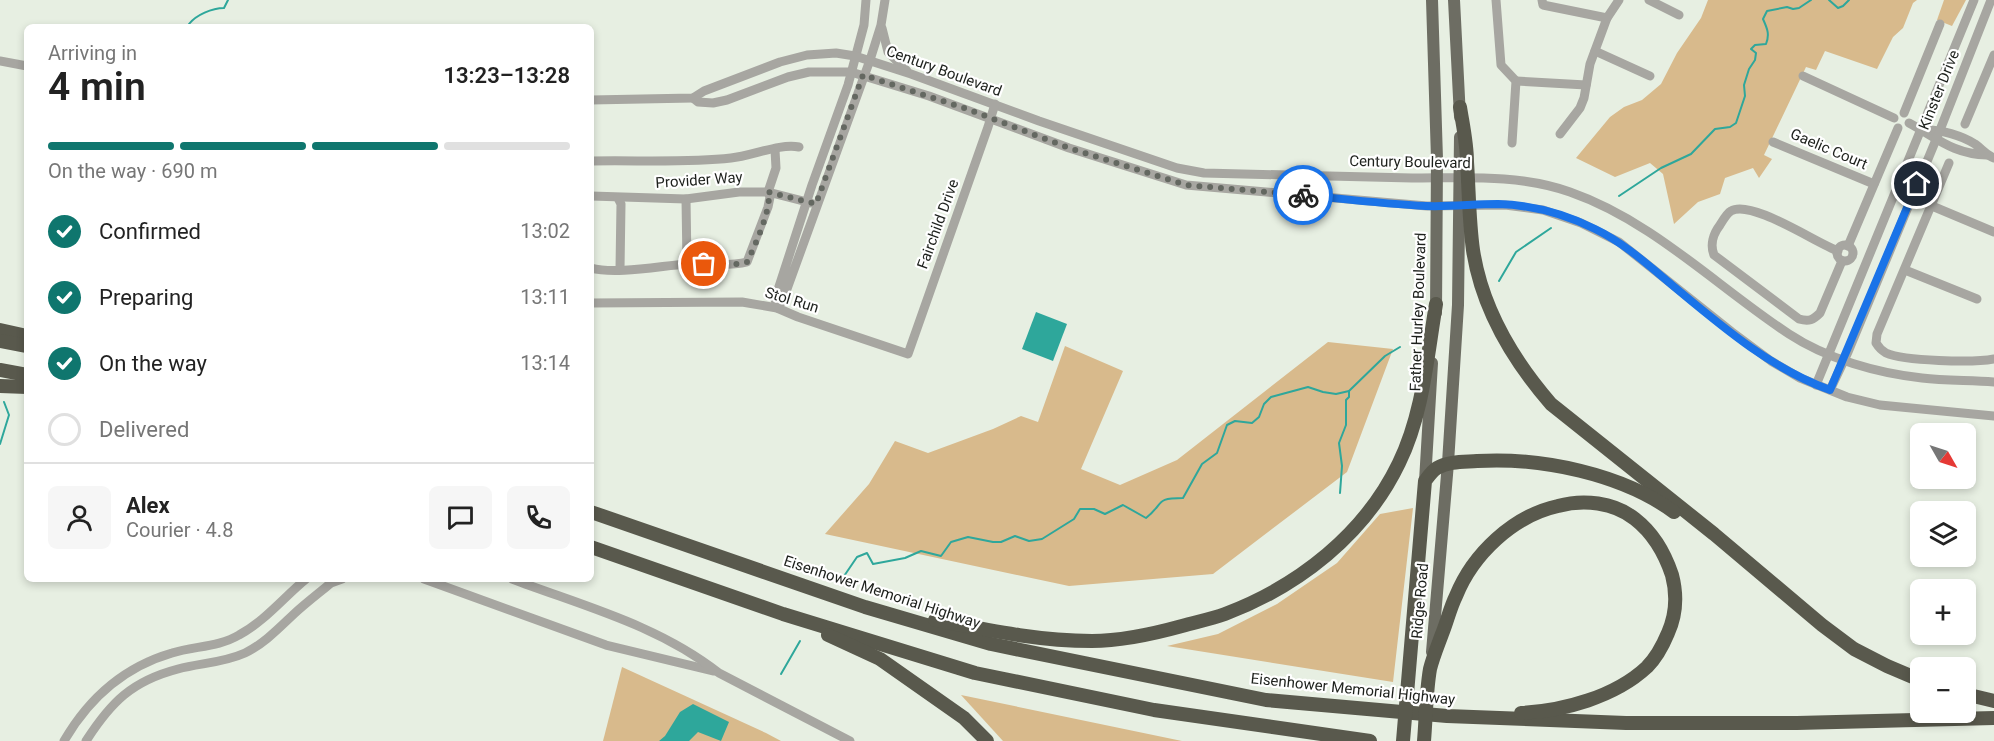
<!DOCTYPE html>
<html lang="en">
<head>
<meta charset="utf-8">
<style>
  body { margin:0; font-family:Roboto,sans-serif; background:#f6f6f6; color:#222; height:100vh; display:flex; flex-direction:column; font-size:22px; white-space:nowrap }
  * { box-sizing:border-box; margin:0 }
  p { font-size:20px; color:#767676 }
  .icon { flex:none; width:33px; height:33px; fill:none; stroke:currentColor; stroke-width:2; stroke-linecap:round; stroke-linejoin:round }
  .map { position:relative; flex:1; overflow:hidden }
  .side { position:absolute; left:24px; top:24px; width:570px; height:558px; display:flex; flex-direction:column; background:#fff; border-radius:9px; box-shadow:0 3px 9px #0003 }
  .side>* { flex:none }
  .needle { width:39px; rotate:129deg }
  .buttons { position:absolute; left:1910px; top:423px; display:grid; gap:12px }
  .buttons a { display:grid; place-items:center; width:66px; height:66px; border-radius:9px; background:#fff; box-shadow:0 3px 9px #0003; font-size:30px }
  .pin { position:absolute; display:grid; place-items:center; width:51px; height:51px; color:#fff; margin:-26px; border:3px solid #fff; border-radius:50%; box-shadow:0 2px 6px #0007 }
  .courier { position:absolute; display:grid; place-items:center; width:60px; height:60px; margin:-30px; border:4px solid #1a73e8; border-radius:50%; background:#fff; color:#222; box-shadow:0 2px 8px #0007 }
  .overview em { font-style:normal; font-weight:600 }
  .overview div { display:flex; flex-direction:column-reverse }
  .overview { display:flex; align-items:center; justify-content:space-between; height:102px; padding:0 24px }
  h1 { font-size:39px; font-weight:600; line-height:45px }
  .bar { display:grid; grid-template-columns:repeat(4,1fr); gap:9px 6px; align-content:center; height:72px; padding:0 24px }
  .bar i { height:8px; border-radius:4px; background:#e0e0e0 }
  .bar .current { background:#0f766e }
  .bar p { grid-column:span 4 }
  .line { display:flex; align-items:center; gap:15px; padding:0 24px; border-top:2px solid #e0e0e0 }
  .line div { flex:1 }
  .round { display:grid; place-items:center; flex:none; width:63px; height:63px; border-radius:9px; background:#f6f6f6 }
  ol { padding:0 24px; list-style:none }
  li { display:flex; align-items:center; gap:18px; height:66px }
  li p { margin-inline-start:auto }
  li .icon { padding:6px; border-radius:50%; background:#0f766e; color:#fff; stroke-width:4 }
  li:last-child { color:#767676 }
  li i { width:33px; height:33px; border:3px solid #e0e0e0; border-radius:50% }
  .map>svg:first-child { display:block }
</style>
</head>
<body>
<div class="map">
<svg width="1994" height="741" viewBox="0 0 1994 741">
  <rect width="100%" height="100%" fill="#e7efe2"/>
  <!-- green -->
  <g fill="#d8ba8c">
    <path d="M1708,0h209l-4,3 -10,25 -10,9 -16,32 -52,-18 -9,19 -10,-3 -42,88 8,4 -13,19 -6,-10 -28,10 -5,16 -22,8 -24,22 -11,-50 -13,-11 -35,14 -39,-19 34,-41 14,-10 18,-7 19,-16 16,-31 24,-35z"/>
    <path d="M1944,0h22l-14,26 -15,-6z"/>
    <path d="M1328,342l65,7 -46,123 -134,102 -144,12 -244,-52 44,-50 26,-43 33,12 65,-24 28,-13 17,6 27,-76 58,25 -42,98 39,16 57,-25z"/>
    <path d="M1413,508l-20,174 -226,-36 51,-12 59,-30 60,-41 43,-49z"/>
    <path d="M622,667l144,66 15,8h-178z"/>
    <path d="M961,695l221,46h-179z"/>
  </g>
  <!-- water -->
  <g fill="#2ea79b">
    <path d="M1036,312l31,12 -14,37 -31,-12z"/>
    <path d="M693,704l36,18 -8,19 -23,-9 -9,9h-30l6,-5 15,-24z"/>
  </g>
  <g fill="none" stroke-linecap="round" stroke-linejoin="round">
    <!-- stream -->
    <g stroke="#2ea79b" stroke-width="2">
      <path d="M1829,0l9,8 5,-2 6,-6"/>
      <path d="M194,27l-5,-3c7,-9 23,-16 35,-16l4,-8"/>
      <path d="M1619,196l42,-28 30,-14 24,-25 15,-2 6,-4 9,-27 -1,-11 5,-16 6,-9 1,-7 -5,-4 4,-4 11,-1c4,-10 1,-16 -3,-25l4,-8 20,-4 6,2 6,-1 12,-8"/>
      <path d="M1499,281l17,-29 35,-24"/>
      <path d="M0,444l9,-29 -5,-13"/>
      <path d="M1340,493l2,-27 -3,-23 7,-18v-25l3,-3v-6"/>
      <path d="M840,582l17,-25 10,-4 6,11 32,-6 16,-7 20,5 10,-14 17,-5 25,5h8l14,-6 14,5 13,-2 32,-20 6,-10h14l11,5 18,-9 23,13c19,-15 8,-20 37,-20l19,-34 15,-11 10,-28 8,-4 17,2 7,-6 5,-13 7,-7 37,-10 15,5 13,2 13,-3 36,-35 15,-9"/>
      <path d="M781,674l19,-33"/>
    </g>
    <!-- minor -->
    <g stroke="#a7a6a1" stroke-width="9">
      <path d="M866,0l-2,25 -16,60 -36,100 -37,114 2,9 6,-8 87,-240 11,-35 4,-25"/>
      <path d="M1496,0l5,65 15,16 -4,62"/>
      <path d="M1542,0l1,5 64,13"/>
      <path d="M1649,0l30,15"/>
      <path d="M882,28l6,24 19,19"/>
      <path d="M1595,51l55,25"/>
      <path d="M0,61l27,5"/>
      <path d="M1803,76l91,42"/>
      <path d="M1516,81l70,4"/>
      <path d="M693,98l5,4 15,1 14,-3 61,-23 21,-5h42l78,24 140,52 117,37 241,21 78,-1 38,5 38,13 38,19 113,90 39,29 29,17 47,19 33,8 114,11"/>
      <path d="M591,100l102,-2 11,-7 76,-29 27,-7 29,-2 19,3 56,18 128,47 138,47 27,5c69,2 139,3 208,5 52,0 108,-4 158,14 83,29 146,94 219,142 38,25 88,39 133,44 24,3 48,2 72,4"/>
      <path d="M1904,113l36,-89"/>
      <path d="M1909,123c28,15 44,31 78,32"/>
      <path d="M1965,124l29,-69"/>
      <path d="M1921,129c18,1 38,5 54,15 7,5 11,11 19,14"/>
      <path d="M1560,134l20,-26 4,-10 6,-34 17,-46 12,-18"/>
      <path d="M1773,142l101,42"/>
      <path d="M591,161c45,-1 96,2 140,-3 21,-2 49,-15 68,-11"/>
      <path d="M1949,163l-72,171 -1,9c3,5 5,7 10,10 18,8 87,10 108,6"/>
      <path d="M591,196l95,3 53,-7h29l43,11"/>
      <path d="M618,198l3,6 -1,65"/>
      <path d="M686,199l1,65"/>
      <path d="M1932,206l62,26"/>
      <circle cx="1845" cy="253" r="8"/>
      <path d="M1848,246l50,-118"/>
      <path d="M1838,251c-22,-8 -87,-52 -107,-40 -4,2 -8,9 -11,14 -7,9 -10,20 -6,30l85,64c10,3 14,1 21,-6l22,-52"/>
      <path d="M591,268c24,7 69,-2 95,-4 20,-1 41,3 61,-2l21,-55 2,-10 -2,-5 8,-24 -1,-18"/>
      <path d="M1905,270l72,29"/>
      <path d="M591,303l151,-1 35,6 21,9 110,37 80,-227 7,-23"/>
      <path d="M1816,385l158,-385"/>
      <path d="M1830,390l18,-38 92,-222 51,-130"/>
      <path d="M424,579l182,66 108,26"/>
      <path d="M512,579c71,27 146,46 207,94l131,68"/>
      <path d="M64,741c25,-43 60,-74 108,-88 22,-7 47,-6 67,-18 26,-14 45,-38 67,-56"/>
      <path d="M86,741c25,-39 46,-60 92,-72 22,-6 45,-6 67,-16 19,-9 35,-26 50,-40 12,-11 24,-20 36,-30l11,-4"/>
    </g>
    <!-- major -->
    <g stroke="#6d6d63" stroke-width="12">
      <path d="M1432,0l5,159 -1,154"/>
      <path d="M1454,0l6,117"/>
      <path d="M1425,481l7,-118"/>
      <path d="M1432,652l16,-189 10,-158 2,-168"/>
    </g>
    <!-- highway -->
    <g stroke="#59594d" stroke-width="14">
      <path d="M1460,107c3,19 7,37 7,55 2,30 2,59 6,88 9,59 39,109 78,154l163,130 108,91 32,24 33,17 33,14"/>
      <path d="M0,330l27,6"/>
      <path d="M0,341l27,5"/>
      <path d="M0,370l27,5"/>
      <path d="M0,386l27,1"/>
      <path d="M591,512l274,95 126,37 275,56 181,16 179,7h171l197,-5"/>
      <path d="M591,547l192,67 192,59 179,37 216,31"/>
      <path d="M935,620c52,10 104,21 157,21 30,0 61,-7 90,-15 14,-4 29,-7 43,-12 74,-28 140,-80 174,-151 24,-49 28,-106 37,-159"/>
      <path d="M828,635l52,24 84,59 23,23"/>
      <path d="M1965,694l29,7"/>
      <path d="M1403,741l22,-260c3,-4 7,-10 12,-13 12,-7 27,-6 40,-7 64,-4 145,13 197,51"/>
      <path d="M1424,741c2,-23 2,-49 6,-72 3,-12 8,-24 12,-35 5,-12 8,-26 14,-38 17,-42 57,-80 102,-90 25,-7 56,-4 77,13 18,14 30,35 37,56 5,19 4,40 -4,58 -5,12 -12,25 -21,34 -32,30 -84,44 -126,46"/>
    </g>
  </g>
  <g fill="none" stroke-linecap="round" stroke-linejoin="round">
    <!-- done -->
    <path stroke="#646861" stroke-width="6" stroke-dasharray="0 10.8" d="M704,264h34l9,-2c7,-14 26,-56 21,-70l48,12 47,-129 104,34 102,39 117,37 117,10"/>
    <!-- route -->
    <path stroke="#1a73e8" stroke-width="8" d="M1303,195c41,4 82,9 123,11 24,1 48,-2 72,-2 34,1 67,10 97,25 29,14 52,35 77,56 48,40 99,84 158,105l87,-206"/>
  </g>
  <g text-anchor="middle" stroke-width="4.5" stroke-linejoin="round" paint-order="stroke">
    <!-- street labels -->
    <g font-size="15" fill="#1d201c" stroke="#fff">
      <text transform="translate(944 71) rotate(20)" y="5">Century Boulevard</text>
      <text transform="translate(1939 90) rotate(-68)" y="5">Kinster Drive</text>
      <text transform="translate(1829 149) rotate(23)" y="5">Gaelic Court</text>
      <text transform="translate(1410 162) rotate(1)" y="5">Century Boulevard</text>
      <text transform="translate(699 180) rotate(-4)" y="5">Provider Way</text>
      <text transform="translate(938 224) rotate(-70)" y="5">Fairchild Drive</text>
      <text transform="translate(792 300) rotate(17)" y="5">Stol Run</text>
      <text transform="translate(1418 312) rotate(-88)" y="5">Father Hurley Boulevard</text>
      <text transform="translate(882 592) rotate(18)" y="5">Eisenhower Memorial Highway</text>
      <text transform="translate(1420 601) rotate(-85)" y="5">Ridge Road</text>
      <text transform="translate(1353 689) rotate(6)" y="5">Eisenhower Memorial Highway</text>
    </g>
  </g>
</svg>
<div class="buttons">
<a><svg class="needle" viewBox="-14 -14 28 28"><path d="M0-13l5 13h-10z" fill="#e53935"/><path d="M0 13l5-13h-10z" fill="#767676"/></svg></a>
<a><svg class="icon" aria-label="layers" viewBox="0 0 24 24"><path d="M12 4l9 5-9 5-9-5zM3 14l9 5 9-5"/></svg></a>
<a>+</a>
<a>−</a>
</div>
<div class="pin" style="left:704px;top:264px;background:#ea580c"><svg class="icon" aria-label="bag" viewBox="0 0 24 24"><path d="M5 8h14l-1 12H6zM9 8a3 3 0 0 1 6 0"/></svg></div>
<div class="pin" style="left:1917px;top:184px;background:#1f2937"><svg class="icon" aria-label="home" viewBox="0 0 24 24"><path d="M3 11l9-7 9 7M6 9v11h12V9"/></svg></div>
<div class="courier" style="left:1303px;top:195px"><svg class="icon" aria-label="bike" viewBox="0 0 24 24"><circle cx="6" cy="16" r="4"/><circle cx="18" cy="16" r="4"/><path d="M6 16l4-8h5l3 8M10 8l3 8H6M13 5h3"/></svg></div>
<section class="side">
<div class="overview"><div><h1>4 min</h1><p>Arriving in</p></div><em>13:23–13:28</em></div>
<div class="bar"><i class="current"></i><i class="current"></i><i class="current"></i><i></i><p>On the way · 690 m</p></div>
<ol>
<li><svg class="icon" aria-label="check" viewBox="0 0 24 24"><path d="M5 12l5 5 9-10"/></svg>Confirmed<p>13:02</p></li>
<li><svg class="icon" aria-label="check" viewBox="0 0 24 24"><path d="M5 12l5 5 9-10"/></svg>Preparing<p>13:11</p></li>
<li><svg class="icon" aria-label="check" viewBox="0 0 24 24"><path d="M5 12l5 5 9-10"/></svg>On the way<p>13:14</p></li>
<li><i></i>Delivered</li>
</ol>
<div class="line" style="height:108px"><a class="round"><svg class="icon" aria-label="person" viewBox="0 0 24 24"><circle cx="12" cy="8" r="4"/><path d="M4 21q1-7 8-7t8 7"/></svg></a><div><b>Alex</b><p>Courier · 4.8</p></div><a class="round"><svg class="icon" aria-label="chat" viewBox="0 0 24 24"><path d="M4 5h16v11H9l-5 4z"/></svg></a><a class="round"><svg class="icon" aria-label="phone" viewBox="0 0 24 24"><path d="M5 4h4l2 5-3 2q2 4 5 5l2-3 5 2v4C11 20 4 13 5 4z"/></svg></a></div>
</section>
</div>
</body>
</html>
